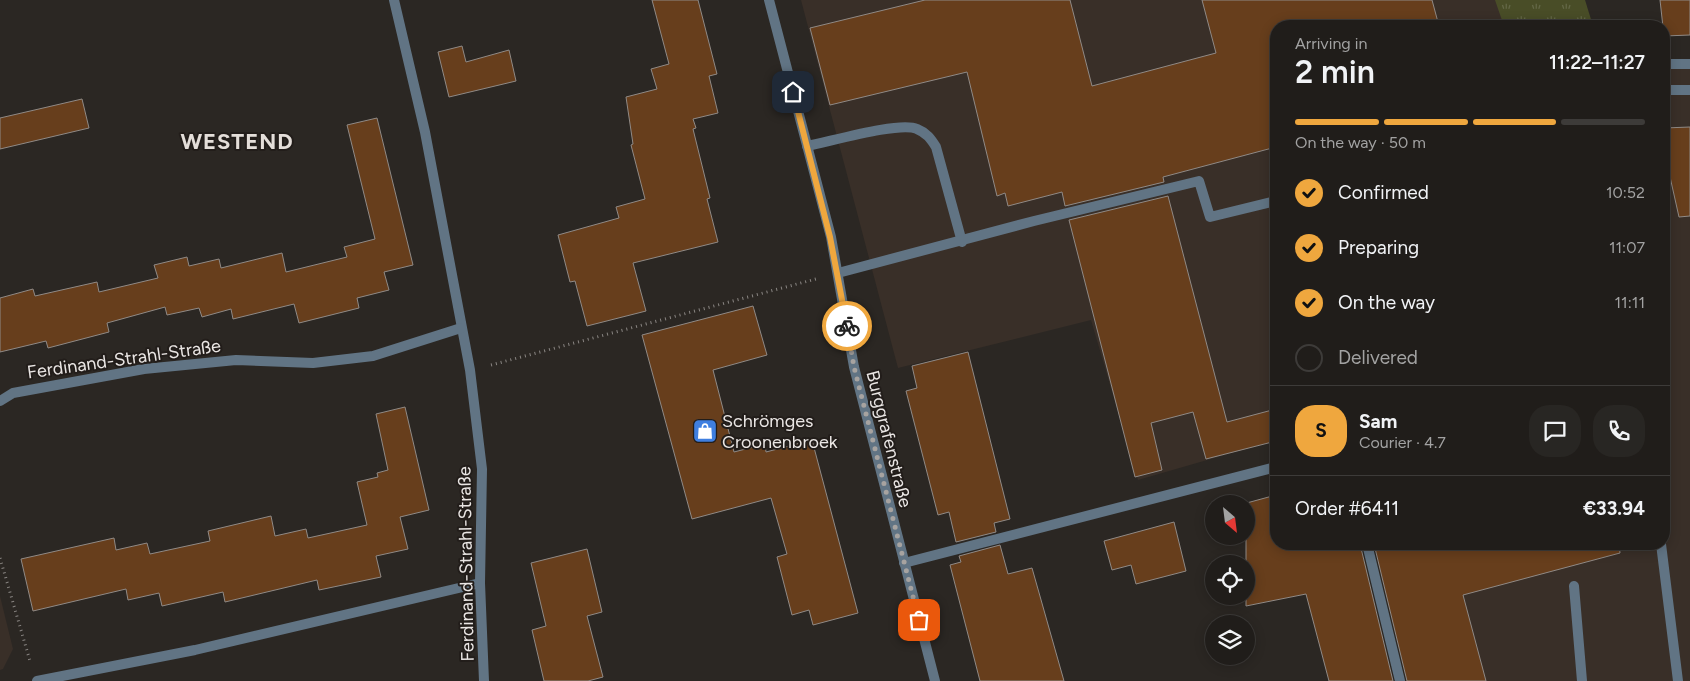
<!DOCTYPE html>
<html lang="en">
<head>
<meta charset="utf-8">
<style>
  body { margin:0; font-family:Figtree,sans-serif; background:#282623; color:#f1f3f6; height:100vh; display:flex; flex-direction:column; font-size:19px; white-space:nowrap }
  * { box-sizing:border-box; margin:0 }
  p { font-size:16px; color:#a2a2a2 }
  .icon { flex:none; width:28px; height:28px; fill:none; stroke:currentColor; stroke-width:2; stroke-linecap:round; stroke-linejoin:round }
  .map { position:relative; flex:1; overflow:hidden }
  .sheet { position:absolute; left:1270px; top:20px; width:400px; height:530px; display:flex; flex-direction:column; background:#201d1a; border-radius:20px; box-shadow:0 2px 12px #0003,0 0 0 1px #3d3b39 }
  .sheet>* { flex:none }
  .needle { width:32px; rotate:152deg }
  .controls { position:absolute; left:1205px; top:495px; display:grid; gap:10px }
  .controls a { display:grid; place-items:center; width:50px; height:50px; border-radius:50%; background:#201d1a; box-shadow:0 2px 12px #0003,0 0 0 1px #3d3b39; font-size:25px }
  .pin { position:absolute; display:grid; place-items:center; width:42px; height:42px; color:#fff; margin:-21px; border-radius:10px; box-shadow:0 2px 8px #0006 }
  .courier { position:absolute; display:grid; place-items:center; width:50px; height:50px; margin:-25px; border:4px solid #efa73e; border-radius:50%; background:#fff; color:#222; box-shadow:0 1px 6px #0007 }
  .head em { font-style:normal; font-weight:600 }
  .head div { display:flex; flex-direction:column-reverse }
  .head { display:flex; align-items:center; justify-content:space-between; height:85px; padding:0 25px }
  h1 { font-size:32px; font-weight:600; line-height:38px }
  .bar { display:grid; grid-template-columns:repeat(4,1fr); gap:8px 5px; align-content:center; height:60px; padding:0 25px }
  .bar i { height:6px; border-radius:4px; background:#3d3b39 }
  .bar .on { background:#efa73e }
  .bar p { grid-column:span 4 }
  .line { display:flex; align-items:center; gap:12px; padding:0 25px; border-top:1px solid #3d3b39 }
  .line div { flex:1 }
  .round { display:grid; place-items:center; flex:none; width:52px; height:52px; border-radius:20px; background:#282623 }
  ol { padding:0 25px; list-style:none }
  li { display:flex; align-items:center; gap:15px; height:55px }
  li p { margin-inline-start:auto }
  li .icon { padding:5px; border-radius:50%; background:#efa73e; color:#111; stroke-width:4 }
  li:last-child { color:#a2a2a2 }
  li i { width:28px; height:28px; border:2px solid #3d3b39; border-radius:50% }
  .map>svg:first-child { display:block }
</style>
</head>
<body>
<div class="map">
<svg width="1690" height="681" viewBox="0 0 1690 681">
  <defs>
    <pattern id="grass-tufts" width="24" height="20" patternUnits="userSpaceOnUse" patternTransform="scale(1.25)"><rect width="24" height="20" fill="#494d27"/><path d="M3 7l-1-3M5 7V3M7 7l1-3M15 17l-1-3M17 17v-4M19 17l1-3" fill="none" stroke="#636746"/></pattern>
  </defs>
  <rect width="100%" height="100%" fill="#2b2723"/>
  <!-- built -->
  <g fill="#392f28">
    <path d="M801,0h438l37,142v298l-138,40 -47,-160 -193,48z"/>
    <path d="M1241,0h264l12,26h-241v107z"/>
    <path d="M1690,68v613h-279l-31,-137h284v-475z"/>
    <path d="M0,596l13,53 -10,20 -3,1z"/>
  </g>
  <!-- grass -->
  <path fill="url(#grass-tufts)" d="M1495,0h90l8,26h-89z"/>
  <!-- building -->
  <g fill="#673e1c" stroke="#908a86">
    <path d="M652,0h46l19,74 -8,2 9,37 -25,6 3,9 -3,1 17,69 -3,1 11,43 -85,21 13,48 -59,15 -12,-45 -5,1 -12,-47 61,-17 -3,-11 29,-8 -14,-54 2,-1 -7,-47 31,-8 -6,-20 18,-5z"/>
    <path d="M925,0h145l22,86 124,-33 -14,-53h230l7,26h-163v121l-113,30 1,5 -99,24 -3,-14 -54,14 -3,-13 -8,3 -30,-124 -137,33 -20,-77z"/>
    <path d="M1660,0h30v35l-26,1z"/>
    <path d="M462,46l4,16 43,-12 7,31 -67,16 -11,-45z"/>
    <path d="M82,99l7,29 -89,21v-31z"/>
    <path d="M377,118l36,147 -29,7 5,18 -32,8 2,10 -60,15 -5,-19 -61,15 -2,-10 -29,8 -3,-9 -32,7 -2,-8 -58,16 2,9 -61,16 -2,-7 -46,11v-54l33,-9 2,7 62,-14 2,10 59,-14 -4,-13 33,-8 2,9 30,-7 2,9 61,-15 4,19 61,-15 -3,-10 31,-8 -28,-114z"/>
    <path d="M1690,127v89l-11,1 -15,-67v-22z"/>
    <path d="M1168,196l59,226 49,-13v32l-70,18 -13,-47 -42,11 11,47 -27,7 -66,-257z"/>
    <path d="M753,306l14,49 -54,15 21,82 31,-8 1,8 46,-12 46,173 -45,12 -4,-15 -17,5 -15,-58 10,-3 -16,-56 -79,21 -50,-184z"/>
    <path d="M968,352l42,167 -16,4 2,9 -40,10 -7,-30 -11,3 -32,-124 11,-3 -5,-22z"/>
    <path d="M405,407l24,103 -29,7 8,32 -32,7 5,21 -62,13 -2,-10 -92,22 -2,-10 -61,14 -3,-13 -31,7 -2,-11 -93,22 -12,-52 93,-21 2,12 31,-7 3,11 60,-13 -2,-10 63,-15 4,20 31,-7 2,9 59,-13 -10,-43 21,-5 -1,-4 11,-3 -12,-56z"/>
    <path d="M1276,495v49h84l33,137h-64l-23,-87 -60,12v-102h-3z"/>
    <path d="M1174,522l12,49 -50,13 -5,-19 -19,5 -8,-29z"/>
    <path d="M1374,544h245l1,9 -157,42 23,86h-79z"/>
    <path d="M1000,545l8,29 24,-6 32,113h-84l-30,-116 11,-3 -2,-6z"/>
    <path d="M587,549l15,63 -15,4 16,61 -15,4h-44l-12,-51 14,-4 -15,-63z"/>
  </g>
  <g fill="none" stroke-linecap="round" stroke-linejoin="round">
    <!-- path -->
    <g stroke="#8a8683" stroke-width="3" stroke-dasharray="1 4" stroke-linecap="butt">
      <path d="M491,365l325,-86"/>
      <path d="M0,558l30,103"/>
    </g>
    <!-- service -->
    <g stroke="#617484" stroke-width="10">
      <path d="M1664,90h26"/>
      <path d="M807,146c22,-4 93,-25 110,-17 10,4 14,10 19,18l26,95"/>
      <path d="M838,273l196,-52 165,-40 11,36 66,-16"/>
      <path d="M1367,544l33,137"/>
      <path d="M1661,544l17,137"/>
      <path d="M904,563l372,-96"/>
      <path d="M1574,586l8,95"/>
      <path d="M37,681l158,-31 285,-67"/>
    </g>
    <!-- minor -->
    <g stroke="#617484" stroke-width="10">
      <path d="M394,0l31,132 45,238 12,99 -2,114 4,98"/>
      <path d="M1664,64h26"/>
      <path d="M0,401l13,-8 131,-24 92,-9 77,3 60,-7 88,-28"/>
    </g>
    <!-- tertiary -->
    <path stroke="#617484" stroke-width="10" d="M769,0l62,237 23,130 81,314"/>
  </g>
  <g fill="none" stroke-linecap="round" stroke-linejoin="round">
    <!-- done -->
    <path stroke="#a7a3a0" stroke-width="5" stroke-dasharray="0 9" d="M847,326l7,41 65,253"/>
    <!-- route -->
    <path stroke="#efa73e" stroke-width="6" d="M793,92l37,145 17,89"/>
  </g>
  <!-- icons -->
  <defs>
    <symbol id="shop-square" viewBox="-11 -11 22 22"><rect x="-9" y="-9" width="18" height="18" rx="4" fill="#3f7fe0" stroke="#221d1a"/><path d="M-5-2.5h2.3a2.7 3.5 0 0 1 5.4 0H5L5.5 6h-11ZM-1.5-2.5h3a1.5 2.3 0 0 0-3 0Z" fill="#fff"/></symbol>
  </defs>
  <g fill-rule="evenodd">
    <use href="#shop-square" x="691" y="417" width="28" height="28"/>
  </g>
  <g text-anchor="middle" stroke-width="4" stroke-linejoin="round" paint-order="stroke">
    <!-- street labels -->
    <g font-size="18" fill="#eae6e4" stroke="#221d1a">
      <text transform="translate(124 359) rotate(-8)" y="6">Ferdinand-Strahl-Straße</text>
      <text transform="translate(889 439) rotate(76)" y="6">Burggrafenstraße</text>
      <text transform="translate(466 564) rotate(-91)" y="6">Ferdinand-Strahl-Straße</text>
    </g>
    <!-- poi labels -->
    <g font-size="18" fill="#eae6e4" stroke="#221d1a" text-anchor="start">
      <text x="722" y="427">Schrömges<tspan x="722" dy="21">Croonenbroek</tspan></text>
    </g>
    <!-- district labels -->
    <g font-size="22" font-weight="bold" letter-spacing="1" fill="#e4ded9" stroke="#221d1a">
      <text x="237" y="149">WESTEND</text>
    </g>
  </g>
</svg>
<div class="controls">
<a><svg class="needle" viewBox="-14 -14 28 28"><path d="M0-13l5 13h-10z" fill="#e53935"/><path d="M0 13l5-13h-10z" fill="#a2a2a2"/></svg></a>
<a><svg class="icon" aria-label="locate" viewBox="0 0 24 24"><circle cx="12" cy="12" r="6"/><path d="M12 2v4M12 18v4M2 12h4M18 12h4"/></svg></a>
<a><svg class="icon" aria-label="layers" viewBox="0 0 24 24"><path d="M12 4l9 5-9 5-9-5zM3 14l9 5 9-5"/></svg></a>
</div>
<div class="pin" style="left:919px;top:620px;background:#ea580c"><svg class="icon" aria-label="bag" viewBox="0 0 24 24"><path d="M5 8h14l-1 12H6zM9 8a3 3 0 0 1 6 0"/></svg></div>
<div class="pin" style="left:793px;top:92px;background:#1f2937"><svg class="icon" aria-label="home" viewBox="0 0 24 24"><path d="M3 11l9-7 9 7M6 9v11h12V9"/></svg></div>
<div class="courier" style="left:847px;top:326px"><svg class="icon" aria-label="bike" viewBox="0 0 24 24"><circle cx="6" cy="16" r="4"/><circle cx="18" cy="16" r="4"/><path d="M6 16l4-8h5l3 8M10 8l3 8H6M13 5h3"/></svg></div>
<section class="sheet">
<div class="head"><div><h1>2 min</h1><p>Arriving in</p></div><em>11:22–11:27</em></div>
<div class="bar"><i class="on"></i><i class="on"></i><i class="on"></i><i></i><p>On the way · 50 m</p></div>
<ol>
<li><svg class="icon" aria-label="check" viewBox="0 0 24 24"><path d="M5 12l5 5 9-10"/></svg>Confirmed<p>10:52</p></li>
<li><svg class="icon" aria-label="check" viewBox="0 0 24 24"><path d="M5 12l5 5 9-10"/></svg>Preparing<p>11:07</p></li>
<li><svg class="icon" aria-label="check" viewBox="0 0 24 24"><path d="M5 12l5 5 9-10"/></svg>On the way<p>11:11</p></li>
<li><i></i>Delivered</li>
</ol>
<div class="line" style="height:90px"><b class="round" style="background:#efa73e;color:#111">S</b><div><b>Sam</b><p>Courier · 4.7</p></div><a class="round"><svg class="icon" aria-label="chat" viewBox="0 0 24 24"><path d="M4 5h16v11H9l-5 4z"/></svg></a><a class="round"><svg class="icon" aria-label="phone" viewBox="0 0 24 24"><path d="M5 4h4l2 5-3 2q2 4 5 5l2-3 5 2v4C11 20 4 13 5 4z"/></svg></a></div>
<div class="line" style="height:65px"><div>Order #6411</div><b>€33.94</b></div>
</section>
</div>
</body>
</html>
